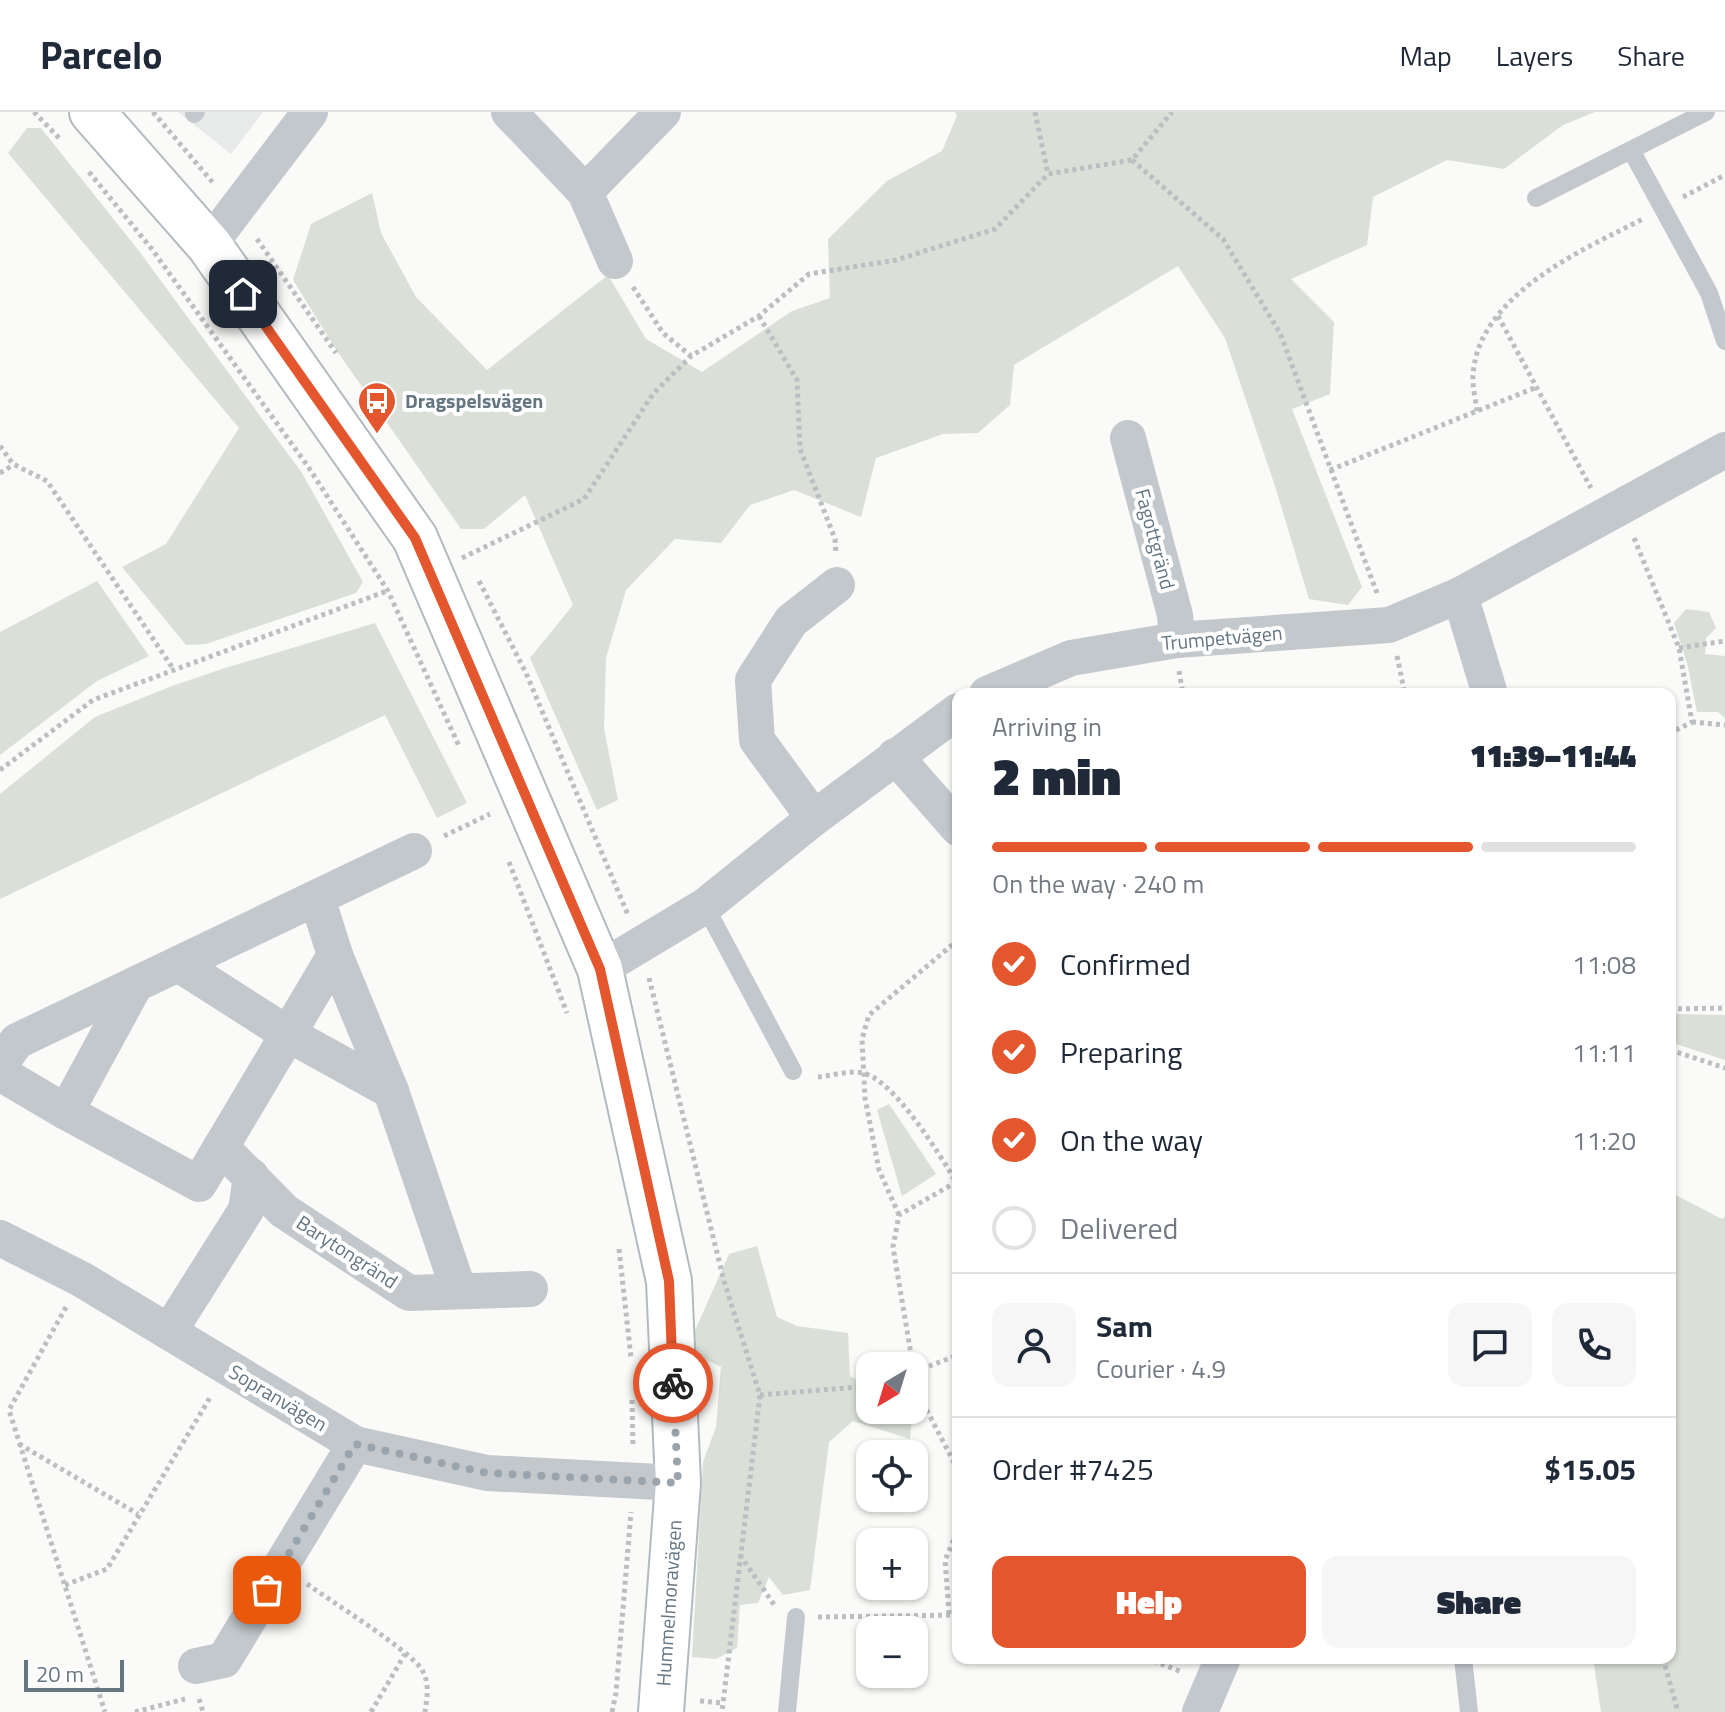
<!DOCTYPE html>
<html lang="en">
<head>
<meta charset="utf-8">
<style>
  body { margin:0; font-family:"Titillium Web",sans-serif; background:#f6f6f7; color:#1f2937; height:100vh; display:flex; flex-direction:column; font-size:30px; white-space:nowrap }
  * { box-sizing:border-box; margin:0 }
  p { font-size:26px; color:#747a83 }
  .icon { flex:none; width:44px; height:44px; fill:none; stroke:currentColor; stroke-width:2; stroke-linecap:round; stroke-linejoin:round }
  .map { position:relative; flex:1; overflow:hidden }
  .drawer { position:absolute; left:952px; top:576px; width:724px; height:976px; display:flex; flex-direction:column; background:#fff; border-radius:16px; box-shadow:0 2px 6px #0004 }
  .drawer>* { flex:none }
  .needle { width:52px; rotate:218deg }
  .tools { position:absolute; left:856px; top:1240px; display:grid; gap:16px }
  .tools a { display:grid; place-items:center; width:72px; height:72px; border-radius:16px; background:#fff; box-shadow:0 2px 6px #0004; font-size:40px }
  .scale { position:absolute; left:24px; bottom:20px; width:100px; box-sizing:border-box; padding-left:8px; border:4px solid #657683; border-top:0; font-size:22px; line-height:28px; white-space:nowrap; color:#657683; -webkit-text-stroke:6px #fff; paint-order:stroke }
  .pin { position:absolute; display:grid; place-items:center; width:68px; height:68px; color:#fff; margin:-34px; border-radius:16px; box-shadow:0 4px 12px #0006 }
  .courier { position:absolute; display:grid; place-items:center; width:80px; height:80px; margin:-40px; border:6px solid #e4572e; border-radius:50%; background:#fff; color:#222; box-shadow:0 2px 10px #0007 }
  .overview em { font-style:normal; font-weight:800 }
  .overview div { display:flex; flex-direction:column-reverse }
  .overview { display:flex; align-items:center; justify-content:space-between; height:136px; padding:0 40px }
  h1 { font-size:52px; font-weight:800; line-height:60px }
  .bar { display:grid; grid-template-columns:repeat(4,1fr); gap:12px 8px; align-content:center; height:96px; padding:0 40px }
  .bar i { height:10px; border-radius:6px; background:#e0e1e3 }
  .bar .current { background:#e4572e }
  .bar p { grid-column:span 4 }
  .line { display:flex; align-items:center; gap:20px; padding:0 40px; border-top:2px solid #e0e1e3 }
  .line div { flex:1 }
  .round { display:grid; place-items:center; flex:none; width:84px; height:84px; border-radius:16px; background:#f6f6f7 }
  ol { padding:0 40px; list-style:none }
  li { display:flex; align-items:center; gap:24px; height:88px }
  li p { margin-inline-start:auto }
  li .icon { padding:8px; border-radius:50%; background:#e4572e; color:#fff; stroke-width:4 }
  li:last-child { color:#747a83 }
  li i { width:44px; height:44px; border:4px solid #e0e1e3; border-radius:50% }
  .primary-button { display:flex; gap:16px; margin-top:auto; padding:16px 40px }
  .primary-button a { flex:1; height:92px; border-radius:16px; background:#e4572e; color:#fff; font-size:32px; font-weight:800; line-height:92px; text-align:center }
  .primary-button a+a { background:#f6f6f7; color:#1f2937 }
  header { display:flex; align-items:center; gap:48px; box-sizing:border-box; height:112px; padding:0 40px; background:#fff; border-bottom:2px solid #e0e1e3 }
  header strong { font-size:38px }
  nav { display:flex; gap:44px; margin-inline-start:auto; font-size:28px }
  .map>svg:first-child { display:block }
</style>
</head>
<body>
<header>
<strong>Parcelo</strong>
<nav><a>Map</a><a>Layers</a><a>Share</a></nav>
</header>
<div class="map">
<svg width="1725" height="1600" viewBox="0 0 1725 1600">
  <rect width="100%" height="100%" fill="#fafaf8"/>
  <!-- built -->
  <path fill="#e8e9e9" d="M178,0h85l-32,42z"/>
  <!-- green -->
  <g fill="#dadfd7">
    <path d="M955,0h640l-32,13 -59,44 -57,-9 -74,37 -6,48 -76,34 43,43 -4,72 -38,15 70,178 -14,18 -39,-6 -34,-113 -50,-148 -47,-72 -164,99 -4,40 -32,28 -35,1 -67,24 -15,59 -67,-27 -44,15 -29,38 -46,-4 -49,51 -20,68 -2,70 14,72 -21,10 -67,-152 43,-53 -48,-110 -41,34h-23l-126,-181 -42,-68 18,-56 61,-31 9,40 35,64 71,73 121,-95 38,64 56,33 90,-61 38,-13 -2,-59 59,-58 55,-30 15,-35z"/>
    <path d="M27,16h14l98,123 163,222 61,109 -7,11 -150,51 -20,1 -64,-78 44,-23 73,-116 -231,-275z"/>
    <path d="M97,469l52,75 -52,25 -97,74v-123z"/>
    <path d="M1686,497l23,3 7,16 -10,10 -1,16 20,2v62l-7,-6h-21l-10,-49 -13,-40z"/>
    <path d="M375,511l92,180 -30,15 -52,-103 -385,184v-105l95,-77 77,-31 50,-17z"/>
    <path d="M1676,902l49,1v45l-55,-18z"/>
    <path d="M889,992l47,70 -34,22 -25,-86z"/>
    <path d="M1670,1080l52,27 3,-3v496h-124l-8,-54h77z"/>
    <path d="M757,1134l20,71 20,9 51,7 2,43 20,11v23l43,1 -3,28 -57,-18 -24,21 -19,148 -27,5 -14,-18 -11,26 -18,2 -3,43 -21,11 -24,-2 11,-195 13,-35 5,-60 -25,-12 -3,-20 36,-81z"/>
  </g>
  <g fill="none" stroke-linecap="round" stroke-linejoin="round">
    <defs>
      <path id="secondary" d="M92,0l117,133 206,293 185,431 69,312 9,202 -17,229"/>
    </defs>
    <!-- secondary casing -->
    <use href="#secondary" stroke="#b3babf" stroke-width="48"/>
    <!-- path -->
    <g stroke="#bbbfc2" stroke-width="5" stroke-dasharray="4 4" stroke-linecap="butt">
      <path d="M34,0l27,28"/>
      <path d="M153,0l61,72"/>
      <path d="M1035,0l13,62"/>
      <path d="M1132,48l91,79 57,94 97,260"/>
      <path d="M89,60l62,76 158,220 79,123 71,155"/>
      <path d="M1683,85l42,-22"/>
      <path d="M257,127l79,114"/>
      <path d="M633,175l30,46 28,23"/>
      <path d="M759,204l38,64 3,69 35,90 1,15"/>
      <path d="M1498,204l93,172"/>
      <path d="M1477,299c-1,-11 -5,-25 -4,-36 5,-80 109,-125 170,-156"/>
      <path d="M0,334l13,18 34,17 127,189"/>
      <path d="M1330,358l207,-83"/>
      <path d="M0,361l13,-8"/>
      <path d="M1634,426l45,110 13,74 -22,11"/>
      <path d="M462,446l122,-59 69,-105 38,-38 68,-40 50,-42 87,-14 99,-31 53,-55 84,-14 40,-48"/>
      <path d="M479,469l47,92 102,242"/>
      <path d="M1679,536l46,-7"/>
      <path d="M1397,544l8,38"/>
      <path d="M1179,559l4,23"/>
      <path d="M1692,610l33,3"/>
      <path d="M0,658l93,-70 294,-109"/>
      <path d="M444,724l46,-22"/>
      <path d="M509,750l58,151"/>
      <path d="M649,866l75,303 36,114 -38,317"/>
      <path d="M1670,897l55,-1"/>
      <path d="M1670,938l55,18"/>
      <path d="M818,965c13,-1 31,-7 44,-4 30,4 79,83 94,109"/>
      <path d="M899,1103l-20,-45 -14,-72 -3,-59 7,-24 89,-75"/>
      <path d="M619,1137l12,109"/>
      <path d="M66,1195l-57,103 96,302"/>
      <path d="M913,1254l-20,-119 6,-32 59,-34"/>
      <path d="M914,1260l9,31 35,67"/>
      <path d="M914,1260l44,-17"/>
      <path d="M760,1283l110,-9"/>
      <path d="M632,1288l1,46"/>
      <path d="M19,1332l119,70"/>
      <path d="M740,1443l35,51"/>
      <path d="M307,1472c22,16 104,67 115,86 8,13 5,28 3,42"/>
      <path d="M65,1473l42,-16 104,-173"/>
      <path d="M949,1502l-4,-54 13,-30"/>
      <path d="M818,1505l140,-2"/>
      <path d="M1146,1546l36,14"/>
      <path d="M1663,1546l15,54"/>
      <path d="M199,1587l4,13"/>
      <path d="M700,1589l23,2"/>
      <path d="M135,1600l50,-13"/>
      <path d="M371,1600l34,-58"/>
      <path d="M612,1600l4,-19 15,-181"/>
    </g>
    <!-- lane -->
    <g stroke="#c3c8cc" stroke-width="18">
      <path d="M194,2l2,-2"/>
      <path d="M1631,38l78,143 16,48"/>
      <path d="M1536,86l170,-86"/>
      <path d="M705,794l88,165"/>
      <path d="M1463,1546l6,54"/>
      <path d="M787,1600l9,-95"/>
    </g>
    <!-- street -->
    <g stroke="#c3c8cc" stroke-width="36">
      <path d="M509,0l76,80 30,69"/>
      <path d="M585,80l78,-80"/>
      <path d="M209,133l101,-133"/>
      <path d="M1128,326l47,177 2,25"/>
      <path d="M1460,483l30,99"/>
      <path d="M987,582l84,-36 106,-18 212,-15 71,-30 265,-145"/>
      <path d="M895,644l63,72"/>
      <path d="M814,706l-57,-78 -4,-60 38,-59 46,-36"/>
      <path d="M317,786l18,57 56,136 68,200"/>
      <path d="M180,853l108,69 103,57"/>
      <path d="M600,857l105,-63 109,-88 144,-107"/>
      <path d="M0,952l17,-23 397,-190"/>
      <path d="M0,961l66,39 133,72 136,-229"/>
      <path d="M66,1000l68,-125"/>
      <path d="M221,1035l63,64 125,82 121,-4"/>
      <path d="M0,1126l81,41 274,165 132,29 191,10"/>
      <path d="M169,1220l77,-122 5,-34"/>
      <path d="M196,1554l28,-6 131,-216"/>
      <path d="M1200,1600l23,-54"/>
    </g>
    <!-- secondary -->
    <use href="#secondary" stroke="#fff" stroke-width="44"/>
  </g>
  <g fill="none" stroke-linecap="round" stroke-linejoin="round">
    <!-- done -->
    <path stroke="#99a4ac" stroke-width="8" stroke-dasharray="0 14.4" d="M267,1478l88,-146 132,29 191,10 -5,-100"/>
    <!-- route -->
    <path stroke="#e4572e" stroke-width="10" d="M243,182l172,244 185,431 69,312 4,102"/>
  </g>
  <!-- icons -->
  <defs>
    <symbol id="bus-pin" viewBox="-11 -11 22 30"><path d="M0 17L-7.5 6A9.5 9.5 0 1 1 7.5 6Z" fill="#e4572e" stroke="#fff"/><path d="M-5-6H5V4H4V6H2V4H-2V6H-4V4H-5ZM-3.5-4V0h7V-4ZM-3.5 1.2v1.5H-2V1.2ZM2 1.2v1.5H3.5V1.2Z" fill="#fff"/></symbol>
  </defs>
  <g fill-rule="evenodd">
    <use href="#bus-pin" x="355" y="267" width="44" height="60"/>
  </g>
  <g text-anchor="middle" stroke-width="8" stroke-linejoin="round" paint-order="stroke">
    <!-- poi labels -->
    <g font-size="20" font-weight="bold" fill="#657683" stroke="#fff" text-anchor="start">
      <text x="405" y="296">Dragspelsvägen</text>
    </g>
    <!-- street labels -->
    <g font-size="20" fill="#657683" stroke="#fff">
      <text transform="translate(1155 427) rotate(75)" y="7">Fagottgränd</text>
      <text transform="translate(1222 526) rotate(-5)" y="7">Trumpetvägen</text>
      <text transform="translate(347 1140) rotate(33)" y="7">Barytongränd</text>
      <text transform="translate(278 1286) rotate(31)" y="7">Sopranvägen</text>
      <text transform="translate(669 1491) rotate(-86)" y="7">Hummelmoravägen</text>
    </g>
  </g>
</svg>
<div class="tools">
<a><svg class="needle" viewBox="-14 -14 28 28"><path d="M0-13l5 13h-10z" fill="#e53935"/><path d="M0 13l5-13h-10z" fill="#747a83"/></svg></a>
<a><svg class="icon" aria-label="locate" viewBox="0 0 24 24"><circle cx="12" cy="12" r="6"/><path d="M12 2v4M12 18v4M2 12h4M18 12h4"/></svg></a>
<a>+</a>
<a>−</a>
</div>
<div class="scale">20 m</div>
<div class="pin" style="left:267px;top:1478px;background:#ea580c"><svg class="icon" aria-label="bag" viewBox="0 0 24 24"><path d="M5 8h14l-1 12H6zM9 8a3 3 0 0 1 6 0"/></svg></div>
<div class="pin" style="left:243px;top:182px;background:#1f2937"><svg class="icon" aria-label="home" viewBox="0 0 24 24"><path d="M3 11l9-7 9 7M6 9v11h12V9"/></svg></div>
<div class="courier" style="left:673px;top:1271px"><svg class="icon" aria-label="bike" viewBox="0 0 24 24"><circle cx="6" cy="16" r="4"/><circle cx="18" cy="16" r="4"/><path d="M6 16l4-8h5l3 8M10 8l3 8H6M13 5h3"/></svg></div>
<section class="drawer">
<div class="overview"><div><h1>2 min</h1><p>Arriving in</p></div><em>11:39–11:44</em></div>
<div class="bar"><i class="current"></i><i class="current"></i><i class="current"></i><i></i><p>On the way · 240 m</p></div>
<ol>
<li><svg class="icon" aria-label="check" viewBox="0 0 24 24"><path d="M5 12l5 5 9-10"/></svg>Confirmed<p>11:08</p></li>
<li><svg class="icon" aria-label="check" viewBox="0 0 24 24"><path d="M5 12l5 5 9-10"/></svg>Preparing<p>11:11</p></li>
<li><svg class="icon" aria-label="check" viewBox="0 0 24 24"><path d="M5 12l5 5 9-10"/></svg>On the way<p>11:20</p></li>
<li><i></i>Delivered</li>
</ol>
<div class="line" style="height:144px"><a class="round"><svg class="icon" aria-label="person" viewBox="0 0 24 24"><circle cx="12" cy="8" r="4"/><path d="M4 21q1-7 8-7t8 7"/></svg></a><div><b>Sam</b><p>Courier · 4.9</p></div><a class="round"><svg class="icon" aria-label="chat" viewBox="0 0 24 24"><path d="M4 5h16v11H9l-5 4z"/></svg></a><a class="round"><svg class="icon" aria-label="phone" viewBox="0 0 24 24"><path d="M5 4h4l2 5-3 2q2 4 5 5l2-3 5 2v4C11 20 4 13 5 4z"/></svg></a></div>
<div class="line" style="height:104px"><div>Order #7425</div><b>$15.05</b></div>
<div class="primary-button"><a>Help</a><a>Share</a></div>
</section>
</div>
</body>
</html>
